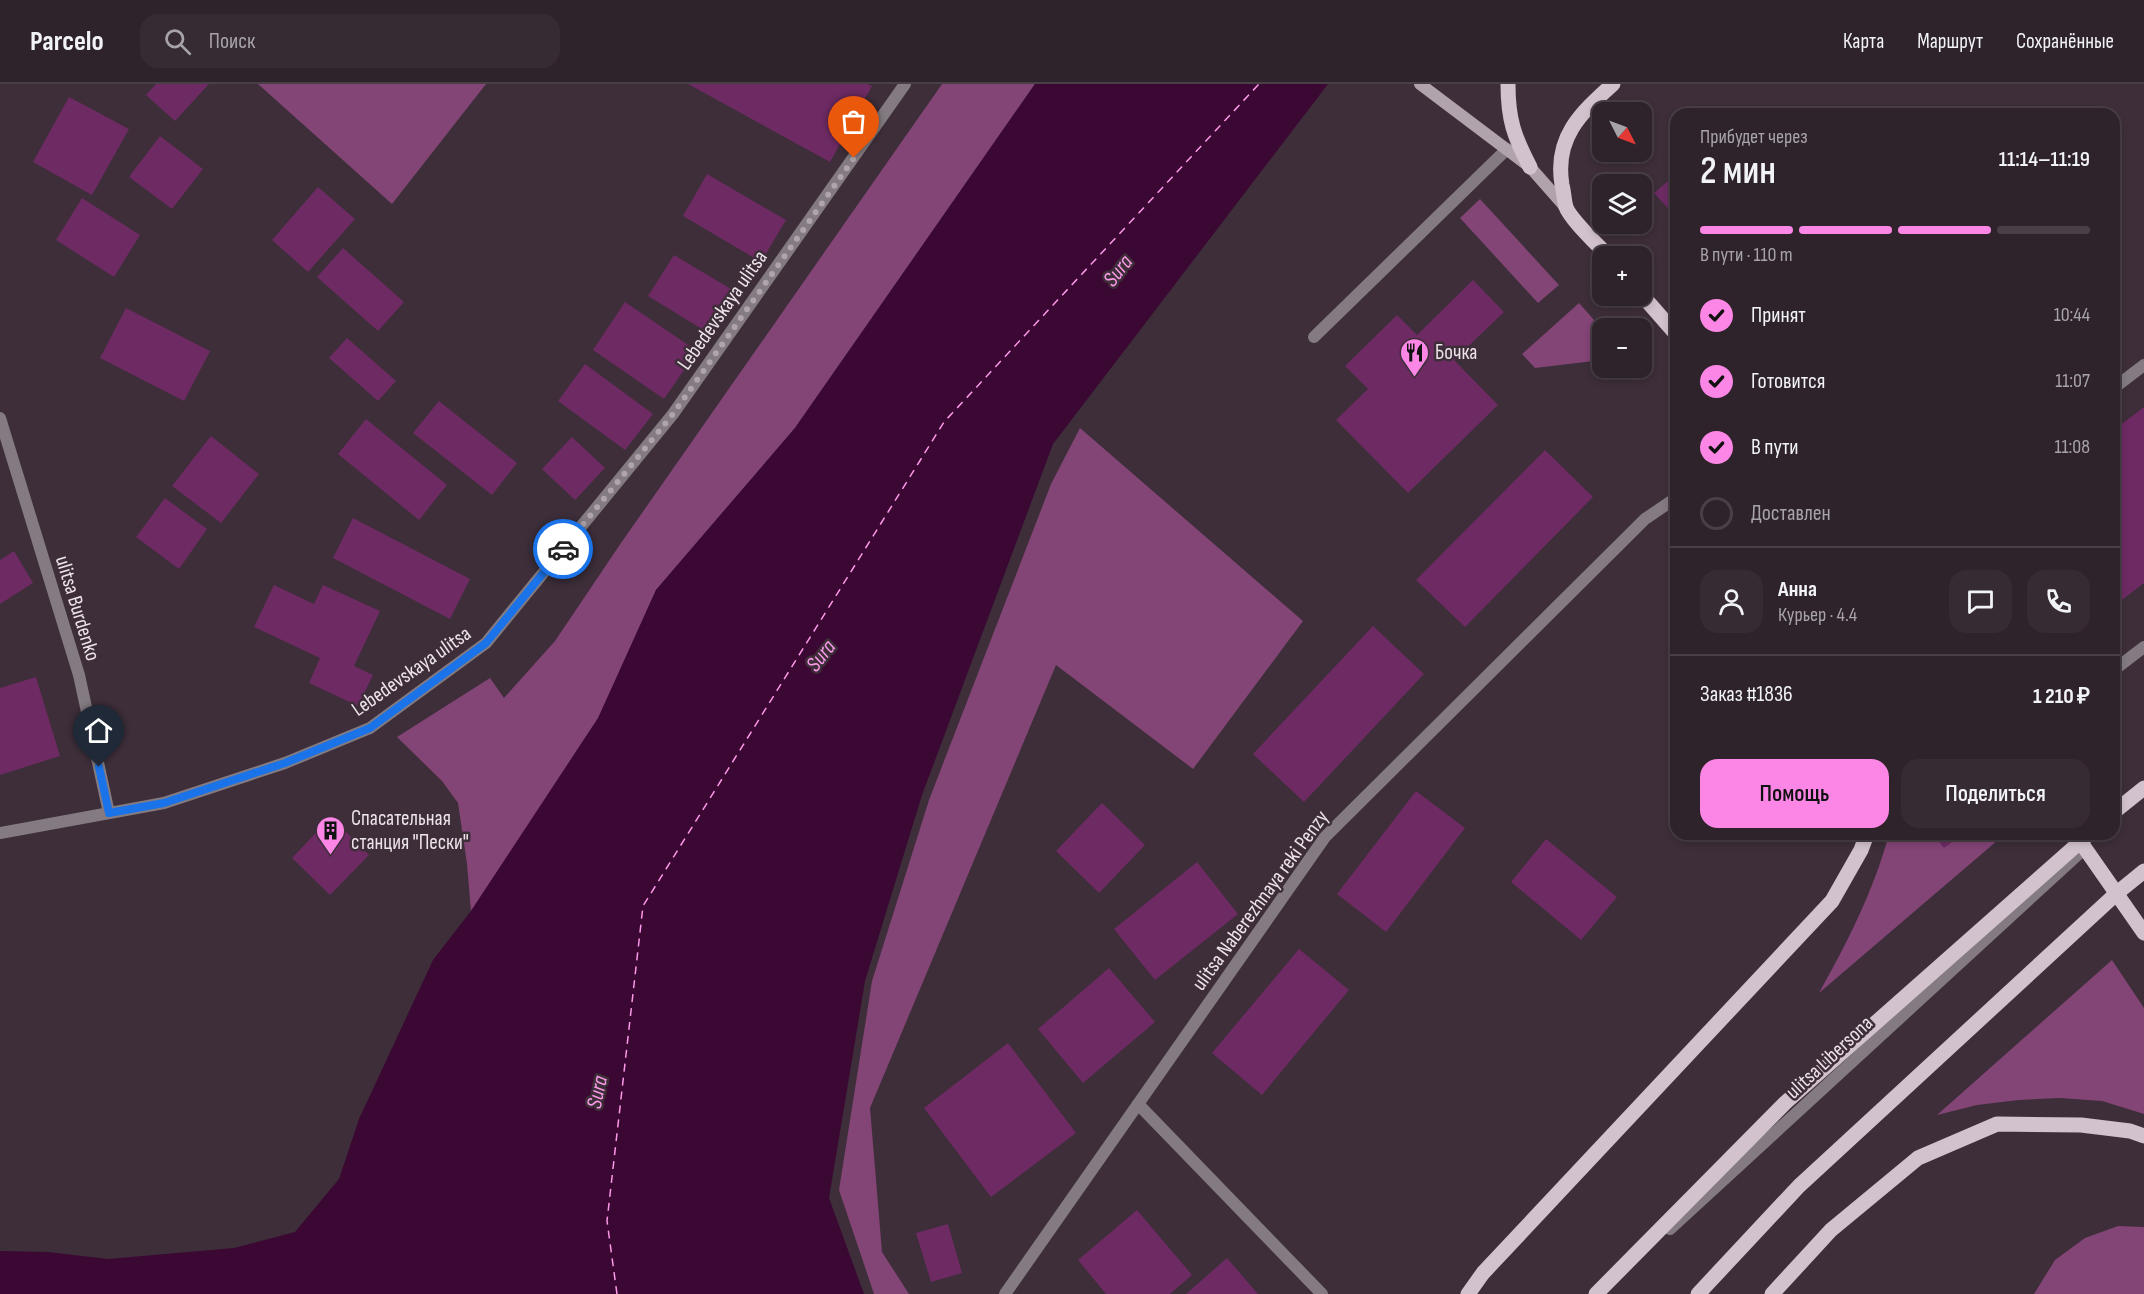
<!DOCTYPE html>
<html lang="ru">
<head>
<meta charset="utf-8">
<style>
  body { margin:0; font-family:"Sofia Sans Condensed",sans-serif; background:#362a33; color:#f1f3f6; height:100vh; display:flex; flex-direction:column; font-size:22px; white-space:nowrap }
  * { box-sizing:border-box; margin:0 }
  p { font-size:20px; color:#a7a4a9 }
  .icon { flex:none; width:33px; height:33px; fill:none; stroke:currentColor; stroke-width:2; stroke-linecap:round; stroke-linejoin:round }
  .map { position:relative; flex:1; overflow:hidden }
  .sheet { position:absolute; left:1670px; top:24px; width:450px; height:732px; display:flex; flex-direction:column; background:#2e222b; border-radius:18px; box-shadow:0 3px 9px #0003,0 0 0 2px #493f47 }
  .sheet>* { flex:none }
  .needle { width:39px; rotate:132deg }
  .tools { position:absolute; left:1592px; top:18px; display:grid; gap:12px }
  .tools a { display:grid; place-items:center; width:60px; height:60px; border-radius:12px; background:#2e222b; box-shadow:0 3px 9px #0003,0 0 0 2px #493f47; font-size:30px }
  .pin { position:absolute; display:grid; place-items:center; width:51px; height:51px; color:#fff; margin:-62px -26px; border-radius:50% 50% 50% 0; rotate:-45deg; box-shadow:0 0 6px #0007 }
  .pin .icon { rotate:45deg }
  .courier { position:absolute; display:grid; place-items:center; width:60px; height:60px; margin:-30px; border:4px solid #1a73e8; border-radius:50%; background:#fff; color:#222; box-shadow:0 2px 8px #0007 }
  .head em { font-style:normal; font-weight:600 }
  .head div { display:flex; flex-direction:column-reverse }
  .head { display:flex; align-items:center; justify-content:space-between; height:102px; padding:0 30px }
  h1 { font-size:39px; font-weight:600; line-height:45px }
  .bar { display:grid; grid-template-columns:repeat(4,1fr); gap:9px 6px; align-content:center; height:72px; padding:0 30px }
  .bar i { height:8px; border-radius:4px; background:#493f47 }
  .bar .selected { background:#fb86e5 }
  .bar p { grid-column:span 4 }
  .line { display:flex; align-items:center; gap:15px; padding:0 30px; border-top:2px solid #493f47 }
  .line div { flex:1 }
  .round { display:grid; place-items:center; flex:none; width:63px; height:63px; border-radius:18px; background:#362a33 }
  ol { padding:0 30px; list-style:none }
  li { display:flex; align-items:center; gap:18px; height:66px }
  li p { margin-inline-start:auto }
  li .icon { padding:6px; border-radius:50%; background:#fb86e5; color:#111; stroke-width:4 }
  li:last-child { color:#a7a4a9 }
  li i { width:33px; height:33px; border:3px solid #493f47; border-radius:50% }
  .button { display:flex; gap:12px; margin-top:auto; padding:12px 30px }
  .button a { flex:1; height:69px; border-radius:18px; background:#fb86e5; color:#111; font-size:24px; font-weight:600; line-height:69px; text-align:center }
  .button a+a { background:#362a33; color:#f1f3f6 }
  header { display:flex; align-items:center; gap:36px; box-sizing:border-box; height:84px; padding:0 30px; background:#2e222b; border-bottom:2px solid #493f47 }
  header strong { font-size:28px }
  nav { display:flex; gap:33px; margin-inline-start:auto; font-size:21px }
  .search { width:420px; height:54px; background:#362a33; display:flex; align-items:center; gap:15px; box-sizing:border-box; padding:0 21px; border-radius:18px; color:#a7a4a9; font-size:22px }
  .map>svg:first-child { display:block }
</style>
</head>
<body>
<header>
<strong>Parcelo</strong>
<div class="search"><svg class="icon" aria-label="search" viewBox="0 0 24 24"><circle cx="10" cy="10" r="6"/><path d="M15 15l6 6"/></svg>Поиск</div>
<nav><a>Карта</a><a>Маршрут</a><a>Сохранённые</a></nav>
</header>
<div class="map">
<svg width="2144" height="1210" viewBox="0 0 2144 1210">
  <rect width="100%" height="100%" fill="#3d2e39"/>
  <!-- green -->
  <g fill="#834476">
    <path d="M258,0h228l-94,120z"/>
    <path d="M942,0h93l-240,344 -139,162 -57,128 -128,193 -4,-47 -9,-61 -16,-22 -45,-44 93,-59 14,20 51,-57 66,-98z"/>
    <path d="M1480,115l79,86 -21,18 -78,-85z"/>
    <path d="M1579,219l23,26v31l-67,8 -13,-14z"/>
    <path d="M1080,344l223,193 -110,148 -137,-104 -186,443 12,144 27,42h-35l-35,-104 33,-209 57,-181 122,-316z"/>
    <path d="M1889,750h116l-186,159c28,-50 55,-103 70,-159z"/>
    <path d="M2112,876l32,48v106l-42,-13 -42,-3 -41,2 -42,5 -40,10z"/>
    <path d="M2118,1142l26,1v67h-110l21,-34 30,-22z"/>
  </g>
  <!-- water -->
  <path fill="#3b0733" d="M1035,0h293l-275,360 -131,351 -57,186 -36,217 35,96h-864v-43l48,1 60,7 126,-11 61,-16 44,-53 20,-60 74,-159 38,-49 127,-193 58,-128 139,-162z"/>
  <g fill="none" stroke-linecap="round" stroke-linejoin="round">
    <!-- ferry -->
    <path stroke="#fc99e8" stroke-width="1.5" stroke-dasharray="8 6" stroke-linecap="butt" d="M617,1210l-10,-73 36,-315 301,-484 315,-338"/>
  </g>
  <!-- building -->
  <g fill="#6e2a63">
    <path d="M156,0h53l-34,37 -29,-26z"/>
    <path d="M688,0h179l5,2 -42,76z"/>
    <path d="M69,13l60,32 -37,66 -59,-33z"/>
    <path d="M160,52l43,33 -31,40 -43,-32z"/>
    <path d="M707,90l79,46 -25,42 -78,-46z"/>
    <path d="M1676,90v43l-22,-24z"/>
    <path d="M318,103l37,32 -47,53 -36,-32z"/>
    <path d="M82,114l58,37 -26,42 -58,-37z"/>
    <path d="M343,164l61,54 -26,29 -61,-54z"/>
    <path d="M674,171l62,37 -26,42 -62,-38z"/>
    <path d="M1473,196l31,32 -50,48 44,45 -90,88 -72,-73 32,-31 -23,-23 52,-51 20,20z"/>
    <path d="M625,218l72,49 -33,48 -71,-49z"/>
    <path d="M126,224l84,43 -26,50 -84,-43z"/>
    <path d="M347,254l49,43 -18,20 -49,-43z"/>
    <path d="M585,280l68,50 -28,36 -67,-49z"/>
    <path d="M439,317l78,62 -25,32 -79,-62z"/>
    <path d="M2144,323v176l-30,23v-176z"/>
    <path d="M366,335l81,66 -28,35 -81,-66z"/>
    <path d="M211,352l48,38 -38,49 -49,-37z"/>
    <path d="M572,353l33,31 -30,32 -33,-31z"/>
    <path d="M1545,366l48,47 -128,130 -49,-47z"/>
    <path d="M165,414l42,31 -28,40 -43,-32z"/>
    <path d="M353,434l117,61 -20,40 -117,-61z"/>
    <path d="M14,467l19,32 -33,21v-44z"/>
    <path d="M274,501l40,19 9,-19 57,26 -26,55 19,9 -15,31 -49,-23 11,-25 -66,-31z"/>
    <path d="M1373,542l51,48 -120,128 -51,-48z"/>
    <path d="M36,593l24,79 -60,19v-87z"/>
    <path d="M1416,707l49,37 -79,104 -49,-38z"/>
    <path d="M1102,719l43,42 -46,48 -43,-42z"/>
    <path d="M331,733l38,38 -39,40 -38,-37z"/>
    <path d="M1933,750h30l-19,14z"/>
    <path d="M1546,755l71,58 -36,43 -70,-58z"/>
    <path d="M1197,778l41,52 -83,66 -41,-51z"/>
    <path d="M1299,865l50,41 -87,105 -50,-42z"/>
    <path d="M1109,884l46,54 -72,61 -45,-54z"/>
    <path d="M1008,959l68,90 -85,64 -67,-89z"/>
    <path d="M1137,1126l55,65 -22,19h-64l-28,-34z"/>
    <path d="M948,1140l14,49 -31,9 -15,-49z"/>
    <path d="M1227,1174l31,36h-72z"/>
  </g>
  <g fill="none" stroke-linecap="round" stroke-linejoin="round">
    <!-- lane -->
    <g stroke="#837b81" stroke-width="12">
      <path d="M1314,253l193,-188"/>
      <path d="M2114,304l30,-23"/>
      <path d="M2114,586l30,-23"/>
      <path d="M1138,1020l184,190"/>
    </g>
    <!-- street -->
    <g stroke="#837b81" stroke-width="12">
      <path d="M0,334l79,257 30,138"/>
      <path d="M0,749l164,-30 121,-40 85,-35 116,-85 187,-229 232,-330"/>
      <path d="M1670,1145l415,-381"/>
      <path d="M1005,1210l320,-457 320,-318 31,-21"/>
    </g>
    <!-- secondary -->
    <path stroke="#b0a3ac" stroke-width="12" d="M1420,0l110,83 37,42"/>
    <!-- primary -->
    <g stroke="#d2c2ce" stroke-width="15">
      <path d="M1508,0c0,36 6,52 22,83"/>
      <path d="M1608,172c-9,-10 -38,-37 -42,-49 -2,-6 -2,-15 -4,-22 -8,-48 19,-72 51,-101"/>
      <path d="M1641,210l35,40"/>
      <path d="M2114,728l30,-24"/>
      <path d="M2075,750l69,99"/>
      <path d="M1468,1210l15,-21 349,-372 29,-51 6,-16"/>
      <path d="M1772,1210l59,-64 87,-72 79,-34 84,1 49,6 14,5"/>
    </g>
    <!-- primary-bridge -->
    <g stroke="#d2c2ce" stroke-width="15">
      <path d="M1596,1210l189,-191 304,-269"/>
      <path d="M1698,1210l101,-108 318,-293 27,-22"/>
    </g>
  </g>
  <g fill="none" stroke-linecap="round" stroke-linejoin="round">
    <!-- done -->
    <path stroke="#afa4ac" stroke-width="6" stroke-dasharray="0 10.8" d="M563,465l110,-135 181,-256"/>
    <!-- route -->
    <path stroke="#1a73e8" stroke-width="8" d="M99,683l10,46 55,-10 121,-40 85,-35 116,-85 77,-94"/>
  </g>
  <!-- icons -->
  <defs>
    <symbol id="restaurant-pin" viewBox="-11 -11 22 30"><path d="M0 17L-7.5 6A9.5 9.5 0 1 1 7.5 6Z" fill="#fb86e5" stroke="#3d2e39"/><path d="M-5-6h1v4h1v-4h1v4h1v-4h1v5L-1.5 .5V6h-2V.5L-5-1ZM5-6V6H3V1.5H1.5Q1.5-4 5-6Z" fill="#111"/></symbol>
    <symbol id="building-pin" viewBox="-11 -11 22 30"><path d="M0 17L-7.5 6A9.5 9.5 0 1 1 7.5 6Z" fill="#fb86e5" stroke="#3d2e39"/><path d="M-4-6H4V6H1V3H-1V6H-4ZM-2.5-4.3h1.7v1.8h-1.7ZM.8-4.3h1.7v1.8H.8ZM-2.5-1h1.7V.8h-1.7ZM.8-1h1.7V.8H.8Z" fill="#111"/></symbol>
  </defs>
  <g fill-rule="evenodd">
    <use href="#restaurant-pin" x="1398" y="252" width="33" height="45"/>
    <use href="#building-pin" x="314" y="730" width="33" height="45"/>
  </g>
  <g text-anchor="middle" stroke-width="5" stroke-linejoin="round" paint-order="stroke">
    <!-- street labels -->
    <g font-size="21" fill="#ede3ea" stroke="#3d2e39">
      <text transform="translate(722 226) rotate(-55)" y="7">Lebedevskaya ulitsa</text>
      <text transform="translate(78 524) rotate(73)" y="7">ulitsa Burdenko</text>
      <text transform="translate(411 587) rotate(-35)" y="7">Lebedevskaya ulitsa</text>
      <text transform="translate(1260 816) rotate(-54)" y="7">ulitsa Naberezhnaya reki Penzy</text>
      <text transform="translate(1829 973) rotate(-43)" y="7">ulitsa Libersona</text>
    </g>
    <!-- poi labels -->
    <g font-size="21" fill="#ede3ea" stroke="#3d2e39" text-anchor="start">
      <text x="1435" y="275">Бочка</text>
      <text x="351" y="741">Спасательная<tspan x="351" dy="24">станция "Пески"</tspan></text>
    </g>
    <!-- water labels -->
    <g font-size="22" font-style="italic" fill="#fc99e8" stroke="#3d2e39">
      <text transform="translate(1117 186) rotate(-52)" y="8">Sura</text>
      <text transform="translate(820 571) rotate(-52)" y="8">Sura</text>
      <text transform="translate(596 1008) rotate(-78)" y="8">Sura</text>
    </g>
  </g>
</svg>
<div class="tools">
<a><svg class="needle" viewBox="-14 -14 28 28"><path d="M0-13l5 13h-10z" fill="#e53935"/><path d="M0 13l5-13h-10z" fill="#a7a4a9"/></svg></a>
<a><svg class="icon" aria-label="layers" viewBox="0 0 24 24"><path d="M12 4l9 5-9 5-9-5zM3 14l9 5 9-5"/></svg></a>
<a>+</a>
<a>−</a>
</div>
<div class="pin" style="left:854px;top:74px;background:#ea580c"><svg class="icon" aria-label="bag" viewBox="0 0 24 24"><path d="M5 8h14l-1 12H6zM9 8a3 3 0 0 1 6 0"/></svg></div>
<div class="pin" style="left:99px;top:683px;background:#1f2937"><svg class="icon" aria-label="home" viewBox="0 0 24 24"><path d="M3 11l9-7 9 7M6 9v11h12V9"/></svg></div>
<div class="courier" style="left:563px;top:465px"><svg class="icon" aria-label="car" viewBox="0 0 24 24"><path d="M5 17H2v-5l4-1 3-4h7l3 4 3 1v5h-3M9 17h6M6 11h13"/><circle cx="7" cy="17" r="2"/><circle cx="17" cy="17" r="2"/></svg></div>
<section class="sheet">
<div class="head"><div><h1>2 мин</h1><p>Прибудет через</p></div><em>11:14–11:19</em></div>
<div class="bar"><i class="selected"></i><i class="selected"></i><i class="selected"></i><i></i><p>В пути · 110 m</p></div>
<ol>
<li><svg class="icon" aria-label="check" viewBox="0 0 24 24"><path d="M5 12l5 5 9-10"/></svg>Принят<p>10:44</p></li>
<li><svg class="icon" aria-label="check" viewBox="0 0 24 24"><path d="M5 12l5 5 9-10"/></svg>Готовится<p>11:07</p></li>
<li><svg class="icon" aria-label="check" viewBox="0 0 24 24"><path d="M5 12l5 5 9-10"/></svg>В пути<p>11:08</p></li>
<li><i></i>Доставлен</li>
</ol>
<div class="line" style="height:108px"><a class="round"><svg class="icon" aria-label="person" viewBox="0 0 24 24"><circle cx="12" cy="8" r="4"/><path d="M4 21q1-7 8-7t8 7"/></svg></a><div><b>Анна</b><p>Курьер · 4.4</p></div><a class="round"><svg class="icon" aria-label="chat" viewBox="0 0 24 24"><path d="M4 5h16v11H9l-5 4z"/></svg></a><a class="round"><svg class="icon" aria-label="phone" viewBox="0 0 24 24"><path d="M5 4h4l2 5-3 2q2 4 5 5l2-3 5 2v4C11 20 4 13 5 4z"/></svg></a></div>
<div class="line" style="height:78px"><div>Заказ #1836</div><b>1 210 ₽</b></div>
<div class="button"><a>Помощь</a><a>Поделиться</a></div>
</section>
</div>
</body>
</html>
